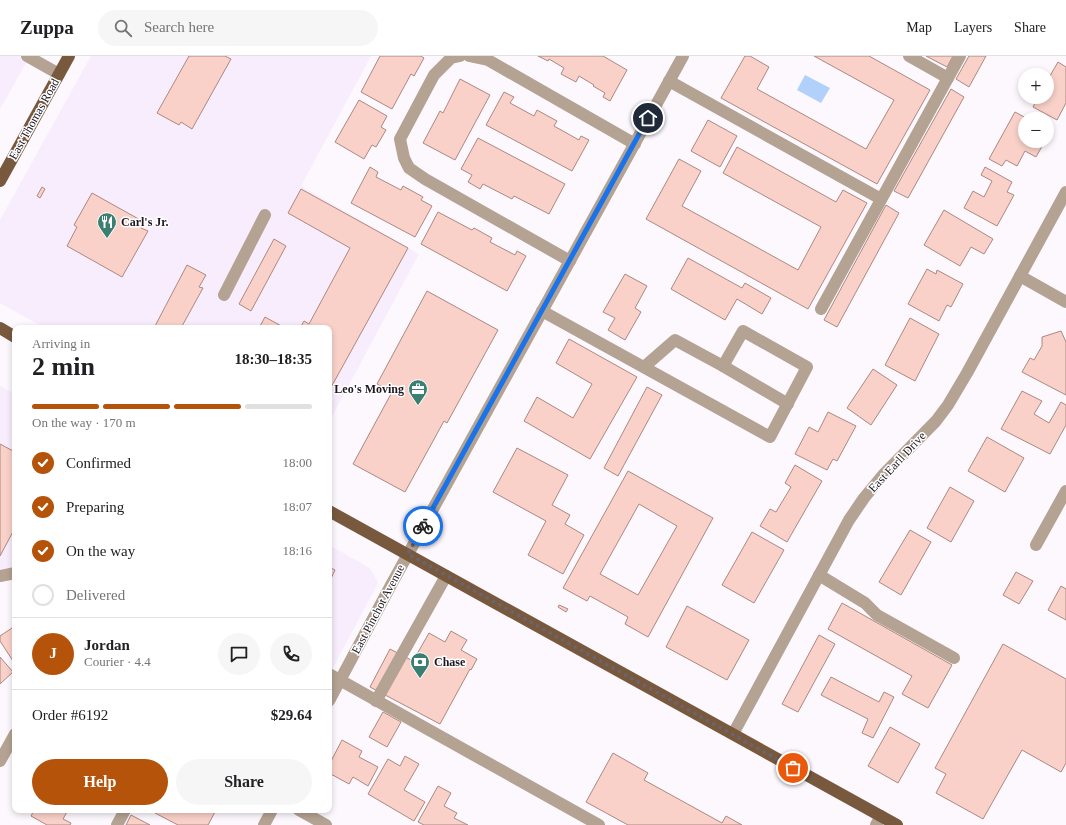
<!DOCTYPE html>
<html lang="en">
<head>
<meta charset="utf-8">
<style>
  body { margin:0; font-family:Georgia,serif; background:#f6f6f6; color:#202124; height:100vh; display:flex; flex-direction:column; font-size:15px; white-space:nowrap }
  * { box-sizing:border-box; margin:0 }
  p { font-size:13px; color:#757577 }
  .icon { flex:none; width:22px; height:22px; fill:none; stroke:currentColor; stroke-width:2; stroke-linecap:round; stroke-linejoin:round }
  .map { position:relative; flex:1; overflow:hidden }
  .drawer { position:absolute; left:12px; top:269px; width:320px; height:488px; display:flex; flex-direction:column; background:#fff; border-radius:8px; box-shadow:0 2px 6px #0003 }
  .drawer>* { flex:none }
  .tools { position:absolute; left:1018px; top:12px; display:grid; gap:8px }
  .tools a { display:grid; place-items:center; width:36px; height:36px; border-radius:50%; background:#fff; box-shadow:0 2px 6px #0003; font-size:20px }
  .pin { position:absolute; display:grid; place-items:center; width:34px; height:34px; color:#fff; margin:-17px; border:2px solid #fff; border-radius:50%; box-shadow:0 1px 4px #0007 }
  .courier { position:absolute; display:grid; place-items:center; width:40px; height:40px; margin:-20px; border:3px solid #1a73e8; border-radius:50%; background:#fff; color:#222; box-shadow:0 1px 5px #0007 }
  .overview em { font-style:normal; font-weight:700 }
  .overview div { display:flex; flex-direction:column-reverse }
  .overview { display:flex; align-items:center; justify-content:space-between; height:68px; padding:0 20px }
  h1 { font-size:26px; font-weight:700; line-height:30px }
  .bar { display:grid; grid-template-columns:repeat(4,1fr); gap:6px 4px; align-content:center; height:48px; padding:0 20px }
  .bar i { height:5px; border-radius:3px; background:#e0e0e0 }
  .bar .active { background:#b45309 }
  .bar p { grid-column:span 4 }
  .line { display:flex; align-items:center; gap:10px; padding:0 20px; border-top:1px solid #e0e0e0 }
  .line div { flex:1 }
  .round { display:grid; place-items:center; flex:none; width:42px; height:42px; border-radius:21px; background:#f6f6f6 }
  ol { padding:0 20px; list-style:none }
  li { display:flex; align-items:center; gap:12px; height:44px }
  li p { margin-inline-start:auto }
  li .icon { padding:4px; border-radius:50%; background:#b45309; color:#fff; stroke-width:4 }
  li:last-child { color:#757577 }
  li i { width:22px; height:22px; border:2px solid #e0e0e0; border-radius:50% }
  .primary-button { display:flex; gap:8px; margin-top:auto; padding:8px 20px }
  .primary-button a { flex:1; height:46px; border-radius:24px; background:#b45309; color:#fff; font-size:16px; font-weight:700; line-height:46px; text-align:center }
  .primary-button a+a { background:#f6f6f6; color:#202124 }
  header { display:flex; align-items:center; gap:24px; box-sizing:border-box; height:56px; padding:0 20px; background:#fff; border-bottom:1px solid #e0e0e0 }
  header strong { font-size:19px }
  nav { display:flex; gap:22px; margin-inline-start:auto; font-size:14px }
  .search { width:280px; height:36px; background:#f6f6f6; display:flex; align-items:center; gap:10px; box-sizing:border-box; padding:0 14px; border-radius:22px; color:#757577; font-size:15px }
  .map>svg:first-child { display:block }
</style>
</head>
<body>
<header>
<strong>Zuppa</strong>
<div class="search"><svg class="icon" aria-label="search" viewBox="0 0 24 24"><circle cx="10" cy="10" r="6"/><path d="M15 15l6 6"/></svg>Search here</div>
<nav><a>Map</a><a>Layers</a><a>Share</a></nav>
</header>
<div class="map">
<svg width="1066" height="769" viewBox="0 0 1066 769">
  <rect width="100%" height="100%" fill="#fcf8fe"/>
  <!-- built -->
  <g fill="#f8edfc">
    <path d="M0,0h30l-30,53z"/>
    <path d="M91,0h280l-70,130 118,68 -90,168v-94h-284l-45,-25v-83z"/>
    <path d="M0,330l15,8v177l-15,4z"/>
    <path d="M329,489l41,23 8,15 -47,88 -2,-1z"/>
  </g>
  <!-- water -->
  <path fill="#b1d1fb" d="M805,19l25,13 -9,15 -24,-13z"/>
  <!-- building -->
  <g fill="#f9d1c9" stroke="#ac8880" fill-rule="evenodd">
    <path d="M189,0h36l6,3 -39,70 -11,-7 -2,3 -22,-12z"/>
    <path d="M380,0h41l3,2 -10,18 -3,-2 -19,35 -31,-17z"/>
    <path d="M538,0h65l24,14 -17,31 -7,-4 2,-4 -12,-7 1,-1 -15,-9 -3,6 -15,-8 3,-6 -15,-9 -1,2z"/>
    <path d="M745,0h5l19,11 -12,22 109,60 28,-49 -80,-44h55l61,34 -53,94 -156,-86z"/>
    <path d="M926,0h27l-6,11z"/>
    <path d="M969,0h17l-17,31 -13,-8z"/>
    <path d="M1058,6l8,5v36l-9,17 -24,-13 5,-10h9v-16z"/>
    <path d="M460,23l30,16 -35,65 -32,-17 17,-32 3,2z"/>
    <path d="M951,33l13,8 -56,101 -14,-7z"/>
    <path d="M504,36l10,5 -4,6 24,13 3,-6 20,11 -3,5 25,14 2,-4 8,4 -17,31 -86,-46z"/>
    <path d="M359,44l28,16 -6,11 5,3 -10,17 -4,-2 -8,14 -29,-17z"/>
    <path d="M1015,56l13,7h-3v22h20l-9,16 -11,-6 -8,15 -11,-6 -4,6 -13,-7z"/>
    <path d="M708,64l29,16 -17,31 -29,-16z"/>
    <path d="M478,82l87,46 -16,30 -35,-18 -2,3 -29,-15 -3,5 -12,-7 4,-7 -11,-6z"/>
    <path d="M737,91l99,55 7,-12 24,13 -59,106 -162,-90 33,-60 22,12 -19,35 116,64 23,-43 -98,-54z"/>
    <path d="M370,111l8,5 -2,5 25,13 2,-4 20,11 -2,3 11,6 -17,31 -64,-34z"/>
    <path d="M985,111l27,15 -5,10 7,3 -17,31 -33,-18 9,-17 11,6 8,-16 -11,-6z"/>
    <path d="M42,131l3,2 -5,9 -3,-2z"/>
    <path d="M301,133l107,59 -79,143v-63h-29l4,-7 5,3 41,-76 -62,-35z"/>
    <path d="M92,137l52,29 -3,6 7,3 -26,46 -55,-31 10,-19 -3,-2z"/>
    <path d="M886,149l13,8 -62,114 -13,-7z"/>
    <path d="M944,154l49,29 -9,15 -13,-7 -11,19 -36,-21z"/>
    <path d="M438,156l34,18 2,-2 18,10 -2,4 25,13 2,-4 9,5 -19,35 -86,-47z"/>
    <path d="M274,183l12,7 -35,65 -12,-7z"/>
    <path d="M688,202l54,30 3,-5 26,15 -9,16 -25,-15 -12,21 -54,-31z"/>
    <path d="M187,209l19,10 -7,12 4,1 -22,40h-27z"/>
    <path d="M927,213l9,5 1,-4 26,14 -12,23 -4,-2 -8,16 -31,-17z"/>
    <path d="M625,218l22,12 -12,22 6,4 -16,28 -17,-10 7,-12 -12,-6z"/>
    <path d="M427,235l71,39 -51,93 -3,-2 -39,71 -52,-28 39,-72 -15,-8z"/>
    <path d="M265,261l20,11h-26z"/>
    <path d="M910,262l29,16 -24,47 -30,-16z"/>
    <path d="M1061,275l5,11v53l-44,-23 8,-14 4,2 8,-14v-9z"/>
    <path d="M569,283l68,38 -47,82 -66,-38 13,-24 36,21 19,-34 -36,-21z"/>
    <path d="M873,313l24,16 -26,40 -24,-17z"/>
    <path d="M647,331l15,8 -44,81 -14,-8z"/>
    <path d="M1022,335l20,10 -8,13 15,9 12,-21 5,3v20l-16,29 -49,-25z"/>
    <path d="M828,356l28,14 -19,35 -4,-2 -6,11 -32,-16 14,-27 9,5z"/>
    <path d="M987,381l37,21 -19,34 -37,-21z"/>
    <path d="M0,388l15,8v76l-15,28z"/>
    <path d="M517,392l51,27 -16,30 18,10 -5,9 19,11 -21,39 -35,-19 18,-34 -53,-29z"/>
    <path d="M795,409l27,16 -35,61 -27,-16 10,-17 6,3 15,-25 -6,-4z"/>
    <path d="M628,415l85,47 -65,119 -23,-13 3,-7 -38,-21 -3,5 -24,-13zM639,448l38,22 -39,69 -38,-21z"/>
    <path d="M950,431l24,14 -23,41 -24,-14z"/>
    <path d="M910,474l21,12 -30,53 -22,-13z"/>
    <path d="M752,476l32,18 -30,53 -32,-18z"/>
    <path d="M329,511l6,3 -6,13z"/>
    <path d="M1016,516l17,9 -14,23 -16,-9z"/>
    <path d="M1061,530l5,3v31l-18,-10z"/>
    <path d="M842,547l110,62 -24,43 -26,-14 10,-18 -84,-47z"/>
    <path d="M559,549l9,4 -2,3 -8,-5z"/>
    <path d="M687,550l62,34 -22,40 -61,-33z"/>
    <path d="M15,570v38l-15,-23v-5z"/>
    <path d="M451,575l16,9 -6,10 16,9 -6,11 -1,-1 -30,55 -70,-37 20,-38 23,12 16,-28 16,9z"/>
    <path d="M819,579l16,9 -37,68 -16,-8z"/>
    <path d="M1003,588l63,35v84l-5,9 -39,-22 -39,69 -47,-26 10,-19 -11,-6z"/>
    <path d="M0,601l13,15 -13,12z"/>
    <path d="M831,621l48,25 5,-10 10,5 -21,41 -11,-5 6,-14 -47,-24z"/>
    <path d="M383,656l18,10 -14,25 -18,-10z"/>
    <path d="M890,671l30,17 -22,39 -30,-17z"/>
    <path d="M342,684l20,11 -3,6 19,10 -10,19 -15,-9 -4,7 -20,-11v-8z"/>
    <path d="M613,697l35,20 -4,7 78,43 4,-7 16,9h-114l-42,-23z"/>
    <path d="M405,700l14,8 -15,26 21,12 -11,19 -46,-27 20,-35 12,7z"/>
    <path d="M438,730l13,7 -7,13 13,7 -3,5 14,7h-44l-6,-3z"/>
    <path d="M34,754h34l-5,9 8,4 -1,2h-23l-16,-9z"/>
    <path d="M157,754h59l-8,15h-30l-23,-12z"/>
    <path d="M131,759l19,10h-24z"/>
  </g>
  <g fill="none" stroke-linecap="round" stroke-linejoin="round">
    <!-- minor -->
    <g stroke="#b4a292" stroke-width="12">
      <path d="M27,0l32,18"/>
      <path d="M460,0l-9,2 -17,17 -34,64 4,19 5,10 16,11 145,82"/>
      <path d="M469,0l19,4 147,84"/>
      <path d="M909,0l39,22"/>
      <path d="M669,25l212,118"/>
      <path d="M1020,220l46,26"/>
      <path d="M224,239l41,-80"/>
      <path d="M821,253l139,-253"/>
      <path d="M542,255l228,126 37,-70 -64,-36 -20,35"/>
      <path d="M644,311l31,-27 48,26 65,38"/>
      <path d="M1036,489l30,-54"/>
      <path d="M819,519l46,28 12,12 77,43"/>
      <path d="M0,520l15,-3"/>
      <path d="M329,618l270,151"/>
      <path d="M329,645l62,-116 292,-529"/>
      <path d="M376,645l70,-125"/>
      <path d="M733,678l116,-214 15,-22 19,-23 53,-54 12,-16 19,-32 99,-181"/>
      <path d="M0,705l15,-27"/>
      <path d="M299,754l27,15"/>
      <path d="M117,769l8,-15"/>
      <path d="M264,769l8,-15"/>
      <path d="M876,769l5,-9"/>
    </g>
    <!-- major -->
    <g stroke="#78593e" stroke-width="12">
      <path d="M0,125l69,-125"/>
      <path d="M0,272l15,9"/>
      <path d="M329,455l568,314"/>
    </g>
  </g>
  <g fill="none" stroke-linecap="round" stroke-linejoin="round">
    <!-- done -->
    <path stroke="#6b646d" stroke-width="4" stroke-dasharray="0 7.2" d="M423,470l-15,28 385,214"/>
    <!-- route -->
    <path stroke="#1a73e8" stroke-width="5" d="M423,470l225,-408"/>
  </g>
  <!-- icons -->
  <defs>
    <symbol id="restaurant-pin" viewBox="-11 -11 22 30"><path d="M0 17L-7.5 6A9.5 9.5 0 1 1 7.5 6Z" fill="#3b7f73" stroke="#fff"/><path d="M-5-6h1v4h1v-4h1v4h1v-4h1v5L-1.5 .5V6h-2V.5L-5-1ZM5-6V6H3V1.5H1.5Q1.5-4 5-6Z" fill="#fff"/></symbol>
    <symbol id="office-pin" viewBox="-11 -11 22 30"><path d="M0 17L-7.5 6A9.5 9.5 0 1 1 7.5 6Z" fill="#3b7f73" stroke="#fff"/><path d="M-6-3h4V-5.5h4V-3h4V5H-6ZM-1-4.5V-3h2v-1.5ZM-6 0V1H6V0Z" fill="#fff"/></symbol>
    <symbol id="bank-pin" viewBox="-11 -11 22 30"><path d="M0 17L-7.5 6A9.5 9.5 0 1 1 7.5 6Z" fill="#3b7f73" stroke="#fff"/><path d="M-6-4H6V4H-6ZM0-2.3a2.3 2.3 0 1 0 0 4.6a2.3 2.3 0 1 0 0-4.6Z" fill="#fff"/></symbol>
  </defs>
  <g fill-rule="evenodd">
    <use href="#restaurant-pin" x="96" y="155" width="22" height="30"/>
    <use href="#office-pin" x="407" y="322" width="22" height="30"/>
    <use href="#bank-pin" x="409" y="595" width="22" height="30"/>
  </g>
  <g text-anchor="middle" stroke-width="3" stroke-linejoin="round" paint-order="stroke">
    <!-- street labels -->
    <g font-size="12" fill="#1d151f" stroke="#fff">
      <text transform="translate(34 63) rotate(-61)" y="4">East Thomas Road</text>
      <text transform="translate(897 406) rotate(-47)" y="4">East Earll Drive</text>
      <text transform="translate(378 553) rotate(-62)" y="4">East Pinchot Avenue</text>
    </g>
    <!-- poi labels -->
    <g font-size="12" font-weight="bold" fill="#1d151f" stroke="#fff" text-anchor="start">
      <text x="121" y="170">Carl's Jr.</text>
      <text x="404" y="337" text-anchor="end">Leo's Moving</text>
      <text x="434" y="610">Chase</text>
    </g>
  </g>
</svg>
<div class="tools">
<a>+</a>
<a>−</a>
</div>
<div class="pin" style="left:793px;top:712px;background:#ea580c"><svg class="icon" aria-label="bag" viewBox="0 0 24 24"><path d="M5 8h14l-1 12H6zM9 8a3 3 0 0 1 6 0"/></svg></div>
<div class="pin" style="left:648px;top:62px;background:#1f2937"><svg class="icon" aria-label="home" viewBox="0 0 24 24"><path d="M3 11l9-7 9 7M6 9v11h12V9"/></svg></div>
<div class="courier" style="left:423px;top:470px"><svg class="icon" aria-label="bike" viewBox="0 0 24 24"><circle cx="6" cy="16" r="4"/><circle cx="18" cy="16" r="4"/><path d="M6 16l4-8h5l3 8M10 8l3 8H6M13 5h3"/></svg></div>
<section class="drawer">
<div class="overview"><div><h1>2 min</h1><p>Arriving in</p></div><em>18:30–18:35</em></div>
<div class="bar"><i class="active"></i><i class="active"></i><i class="active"></i><i></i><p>On the way · 170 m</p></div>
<ol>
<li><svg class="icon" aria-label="check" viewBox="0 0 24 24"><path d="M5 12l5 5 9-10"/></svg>Confirmed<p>18:00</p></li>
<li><svg class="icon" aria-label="check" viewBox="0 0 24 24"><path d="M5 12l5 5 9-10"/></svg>Preparing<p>18:07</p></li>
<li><svg class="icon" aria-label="check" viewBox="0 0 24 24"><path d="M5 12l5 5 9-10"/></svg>On the way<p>18:16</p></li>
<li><i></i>Delivered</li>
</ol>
<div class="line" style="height:72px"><b class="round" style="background:#b45309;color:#fff">J</b><div><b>Jordan</b><p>Courier · 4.4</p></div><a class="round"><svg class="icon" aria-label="chat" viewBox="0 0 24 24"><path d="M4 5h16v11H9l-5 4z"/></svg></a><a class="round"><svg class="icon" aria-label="phone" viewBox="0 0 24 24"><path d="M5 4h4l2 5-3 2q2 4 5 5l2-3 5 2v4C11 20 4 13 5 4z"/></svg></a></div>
<div class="line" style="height:52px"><div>Order #6192</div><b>$29.64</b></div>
<div class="primary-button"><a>Help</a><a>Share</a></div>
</section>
</div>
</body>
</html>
